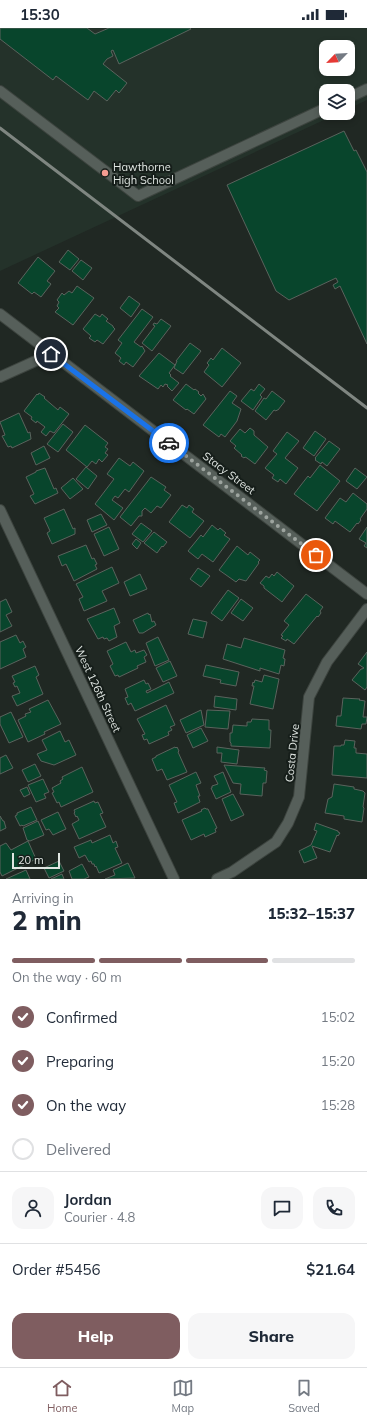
<!DOCTYPE html>
<html lang="en">
<head>
<meta charset="utf-8">
<style>
  body { margin:0; font-family:Mulish,sans-serif; background:#f6f6f7; color:#1f2937; height:100vh; display:flex; flex-direction:column; font-size:15px; white-space:nowrap }
  * { box-sizing:border-box; margin:0 }
  p { font-size:13px; color:#747a83 }
  .icon { flex:none; width:22px; height:22px; fill:none; stroke:currentColor; stroke-width:2; stroke-linecap:round; stroke-linejoin:round }
  .map { position:relative; height:851px; overflow:hidden }
  .drawer { display:flex; flex-direction:column; background:#fff; flex:1 }
  .drawer>* { flex:none }
  .needle { width:26px; rotate:245deg }
  .buttons { position:absolute; left:319px; top:12px; display:grid; gap:8px }
  .buttons a { display:grid; place-items:center; width:36px; height:36px; border-radius:8px; background:#fff; box-shadow:0 2px 6px #0003; font-size:20px }
  .scale { position:absolute; left:12px; bottom:10px; width:48px; box-sizing:border-box; padding-left:4px; border:2px solid #e0e6e2; border-top:0; font-size:11px; line-height:14px; white-space:nowrap; color:#e0e6e2; -webkit-text-stroke:3px #161e1a; paint-order:stroke }
  .pin { position:absolute; display:grid; place-items:center; width:34px; height:34px; color:#fff; margin:-17px; border:2px solid #fff; border-radius:50%; box-shadow:0 1px 4px #0007 }
  .courier { position:absolute; display:grid; place-items:center; width:40px; height:40px; margin:-20px; border:3px solid #1a73e8; border-radius:50%; background:#fff; color:#222; box-shadow:0 1px 5px #0007 }
  .head em { font-style:normal; font-weight:800 }
  .head div { display:flex; flex-direction:column-reverse }
  .head { display:flex; align-items:center; justify-content:space-between; height:68px; padding:0 12px }
  h1 { font-size:26px; font-weight:800; line-height:30px }
  .bar { display:grid; grid-template-columns:repeat(4,1fr); gap:6px 4px; align-content:center; height:48px; padding:0 12px }
  .bar i { height:5px; border-radius:3px; background:#e0e1e3 }
  .bar .current { background:#7f5d60 }
  .bar p { grid-column:span 4 }
  .line { display:flex; align-items:center; gap:10px; padding:0 12px; border-top:1px solid #e0e1e3 }
  .line div { flex:1 }
  .round { display:grid; place-items:center; flex:none; width:42px; height:42px; border-radius:12px; background:#f6f6f7 }
  ol { padding:0 12px; list-style:none }
  li { display:flex; align-items:center; gap:12px; height:44px }
  li p { margin-inline-start:auto }
  li .icon { padding:4px; border-radius:50%; background:#7f5d60; color:#fff; stroke-width:4 }
  li:last-child { color:#747a83 }
  li i { width:22px; height:22px; border:2px solid #e0e1e3; border-radius:50% }
  .cta { display:flex; gap:8px; margin-top:auto; padding:8px 12px }
  .cta a { flex:1; height:46px; border-radius:12px; background:#7f5d60; color:#fff; font-size:16px; font-weight:800; line-height:46px; text-align:center }
  .cta a+a { background:#f6f6f7; color:#1f2937 }
  .status { display:flex; justify-content:space-between; align-items:center; height:28px; padding:0 20px; background:#fff; direction:ltr }
  .status svg { height:11px; fill:currentColor }
  .tabs { display:flex; justify-content:space-around; align-items:center; height:56px; border-top:1px solid #e0e1e3; background:#fff; font-size:11px; color:#747a83 }
  .tabs a { display:grid; justify-items:center; gap:2px }
  .tabs .current { color:#7f5d60 }
  .map>svg:first-child { display:block }
</style>
</head>
<body>
<div class="status"><b>15:30</b><svg viewBox="0 0 49 12"><path d="M0 12V9h3v3zM5 12V6h3v6zM10 12V3h3v9zM15 12V0h3v12zM26 1h20v11H26zM47 4h2v5h-2z"/></svg></div>
<div class="map">
<svg width="367" height="851" viewBox="0 0 367 851">
  <rect width="100%" height="100%" fill="#202823"/>
  <!-- built -->
  <path fill="#24322a" fill-rule="evenodd" d="M0,0h367v72l-19,9v-18h-22v22h13l-339,158zM326,19h22v22h-22z"/>
  <!-- building -->
  <g fill="#08452c" stroke="#5a635d">
    <path d="M0,0h87l8,6 14,-6h81l1,1 -72,35 -6,-14 -2,1 2,5 -6,3 -4,5 24,19 -8,10 -3,-3 -9,11 -13,-10 -6,9 -32,-24 -3,4 -53,-41z"/>
    <path d="M344,103l10,20 2,-1 11,22v172l-27,-58 -5,3 -2,-4 5,-3 -2,-4 -47,22 -13,-9 -49,-106z"/>
    <path d="M68,222l11,9 -9,11 -11,-8z"/>
    <path d="M38,229l17,14 -8,10 4,3 -10,13 -7,-5 -2,2 -14,-11z"/>
    <path d="M81,232l11,8 -9,12 -11,-9z"/>
    <path d="M77,258l17,12 -21,27 -18,-13 4,-4 -2,-2 2,-4 -2,-2 5,-7 2,2 5,-4 3,2z"/>
    <path d="M129,268l11,8 -9,13 -11,-9z"/>
    <path d="M142,281l11,8 -19,25 7,5 1,-1 3,5 -12,16 -7,-5 -2,3 -5,-4 2,-3 -6,-5 7,-10 -4,-3z"/>
    <path d="M95,286l5,3 2,-3 6,5 -2,2 7,5v1l2,2 -12,15 -6,-4 -2,2 -6,-4 2,-2 -8,-7z"/>
    <path d="M161,291l10,7 -19,25 -10,-8 13,-17 -2,-1 1,-2 3,1z"/>
    <path d="M190,315l11,8 -18,23 -9,-6 3,-7h-1z"/>
    <path d="M222,320l19,15 -19,24 -18,-15 5,-7 -2,-2 4,-5 2,2z"/>
    <path d="M159,325l16,12 -6,8 2,2 -1,1 9,7 -7,8 -5,-5 1,-1 -3,-1 -2,3 -2,-2 -3,4 -19,-13z"/>
    <path d="M186,356l8,6 1,-1 4,3 -1,1 3,3 2,-2 3,5 -12,15 -7,-5 -1,1 -13,-10z"/>
    <path d="M259,356l6,5 -5,6 2,2 -9,13 -12,-9 10,-12 3,2z"/>
    <path d="M230,363l7,5 -5,7 9,6 -4,12 -12,16 -4,-3 -2,3 -16,-12z"/>
    <path d="M272,363l13,10 -7,9h-1l-1,1 -2,-1 -8,10 -11,-9 9,-13 2,1z"/>
    <path d="M39,365l6,4 -1,1 14,12 2,-3 9,7 -15,19 -4,-2 -4,5 -5,-4 4,-5 -8,-6 -1,2 -5,-4 1,-2 -8,-6 13,-17 1,1z"/>
    <path d="M19,385l9,20 2,-1 1,7 -19,9 -1,-2 -3,1 -6,-11 3,-1 -5,-13z"/>
    <path d="M63,396l10,8 -15,20 -11,-8z"/>
    <path d="M85,397l23,18 -3,4 3,2 -3,4 3,2 -6,7 -3,-3 -3,5 -4,-3 -5,6 -21,-17z"/>
    <path d="M250,400l4,3v4l14,12 -13,17 -8,-6 -2,-1 -1,1 -3,-2 1,-1 -8,-7 2,-2 -6,-5 10,-12 5,4z"/>
    <path d="M315,403l11,8 -12,17 -11,-8z"/>
    <path d="M287,404l12,9 -14,17 13,10 -12,16 -6,-5 -2,3 -6,-4 2,-3 -9,-7 12,-14 -4,-3z"/>
    <path d="M329,413l11,8 -13,17 -5,-4 -1,2 -6,-4 1,-1 -1,-1z"/>
    <path d="M44,418l6,12 -14,7 -5,-12z"/>
    <path d="M119,430l11,8 3,-4 11,9 -15,21 -4,-3 -7,9 -3,-2 -3,4 11,8 -9,12 -19,-16 19,-25 -7,-5z"/>
    <path d="M320,437l20,16 -23,30 -23,-17 14,-18 2,2z"/>
    <path d="M86,439l11,9 -9,13 -12,-10z"/>
    <path d="M45,440l9,21 2,-1 2,5 -23,11 -5,-8 4,-2 -8,-17 10,-5v-1z"/>
    <path d="M355,440l12,9 -10,12 -11,-8z"/>
    <path d="M151,449l15,10 -2,3 7,5 -10,13 -4,-2 -6,7 -6,-5 -3,3v5h-3l-8,10 -11,-9z"/>
    <path d="M73,450l10,11 -13,10 -9,-11z"/>
    <path d="M353,465l14,11v5l-7,10 1,1 -3,4 -1,-1 -7,9 -15,-11 -2,3 -8,-6 15,-20 6,4z"/>
    <path d="M182,477l5,3 2,-3 5,4 -2,3 12,9 -14,17 -21,-16z"/>
    <path d="M64,481l9,20 2,-1v6l-23,10 -5,-11 3,-2 -6,-13z"/>
    <path d="M101,486l6,11 -15,7 -5,-12z"/>
    <path d="M141,495l11,8 -9,11 -11,-8z"/>
    <path d="M212,497l6,5 2,-2 6,5 -2,2 6,4 -17,23 -11,-8 -4,5 -10,-8 13,-16 2,2z"/>
    <path d="M109,499l10,22 -15,7 -10,-22z"/>
    <path d="M367,499v21l-3,-2 2,-3 -7,-4z"/>
    <path d="M154,504l13,10 -4,5 -1,-1 -5,7 -13,-10z"/>
    <path d="M136,511l5,4 -4,6 -5,-5z"/>
    <path d="M86,517l6,14 2,-1 3,6 -2,1 2,4 -23,12 -8,-17 -4,2 -4,-10z"/>
    <path d="M237,518l11,9 2,-3 10,8 -2,2 1,1 -13,18 -7,-2 -3,3 -17,-12z"/>
    <path d="M112,539l7,16 -17,8 5,10 -23,10 -5,-12 4,-2 -7,-13z"/>
    <path d="M198,540l12,8 -9,11 -11,-8z"/>
    <path d="M277,544l17,14 -12,16 -18,-14v-2l-4,-3 6,-7 3,2 3,-4 2,2z"/>
    <path d="M140,546l7,15 -17,7 -6,-14z"/>
    <path d="M228,562l11,8 -17,23 -11,-8z"/>
    <path d="M306,566l17,13 -3,4 1,2 -3,4 -1,-1 -23,28 -7,-5 -1,2 -5,-3 2,-2 -2,-1 8,-10 -5,-4z"/>
    <path d="M6,571l6,13 -6,3 6,11 -12,6v-30z"/>
    <path d="M241,571l12,9 -10,13 -12,-8z"/>
    <path d="M114,580l6,15 -6,3 3,11 -8,4 -2,-3 -3,1 -1,-2 -5,2 -11,-20z"/>
    <path d="M148,585l1,2 1,-1 2,8 2,-1 2,4 -13,8h-4l-6,-13z"/>
    <path d="M193,591l14,3 -4,16 -15,-4z"/>
    <path d="M16,607l4,8 3,-2 3,6 -3,2 3,8 -26,12v-27z"/>
    <path d="M158,609l11,23 -14,6 -9,-23z"/>
    <path d="M244,610l41,12 -2,8 2,1 -1,7 -3,-1 -2,9 -19,-6v3l-37,-12 4,-15 14,4z"/>
    <path d="M126,614l5,10 4,-2 1,3 8,-3 3,5 -3,2 2,5 -9,4 1,2 -19,9 -1,-2 -3,1 -5,-10 3,-2 -6,-13z"/>
    <path d="M367,624v35l-2,3 -13,-10 9,-11h1l2,-1 -6,-4z"/>
    <path d="M170,633l7,15 -14,6 -7,-14z"/>
    <path d="M206,637l33,7 -3,14 -16,-3 1,-3 -18,-4z"/>
    <path d="M35,638l4,9 -3,2 7,17 -26,12 -5,-10 8,-3 -3,-7 -2,1 -2,-4 2,-1 -3,-6z"/>
    <path d="M264,647l15,4 -6,30 -23,-5 4,-18h-2l1,-4 1,1 1,-3 7,2z"/>
    <path d="M144,652l2,4 2,-1 3,6 -5,2 1,2 22,-11 5,11 -39,18 -4,-8 -3,2 -3,-7 3,-1 -3,-8z"/>
    <path d="M215,668l22,3 -1,11 -22,-3z"/>
    <path d="M343,670l17,1 -1,1 6,1 -2,16h4l-1,7h-4l-1,5 -25,-3 1,-10h4z"/>
    <path d="M48,672l13,24 -17,8 1,2 -17,8 -10,-22 8,-4 -1,-2 6,-2 -2,-3z"/>
    <path d="M166,677l9,20 -5,2 2,3 -4,2 1,3 -20,9 -2,-5 -3,1 -2,-5 3,-1 -8,-15z"/>
    <path d="M201,682l3,15 -18,8 -6,-13z"/>
    <path d="M207,682l23,1 -2,18 -23,-2z"/>
    <path d="M11,684l12,25 -14,6 -9,-19v-7z"/>
    <path d="M252,691l17,1v10h2l-1,18 -39,-2v-3l-1,-1v-9h2l1,-8 14,1v-4h4z"/>
    <path d="M201,700l7,13 -15,7 -6,-13z"/>
    <path d="M60,703l5,11 4,-2 7,15 -22,10 -13,-4 -4,-7 10,-4 -5,-10z"/>
    <path d="M345,712l10,1 -1,7h2v5l11,1v24l-35,-3 2,-29h7v-1h3z"/>
    <path d="M175,719l1,1 1,-1 2,4 -1,1 9,20 -20,8 -5,-11 -5,2 -5,-12 4,-2v-1z"/>
    <path d="M217,719l22,3 -2,14 -16,-2 1,-9h-5z"/>
    <path d="M6,727l7,13 -13,6v-16z"/>
    <path d="M35,736l6,12 -13,6 -6,-12z"/>
    <path d="M224,737l41,3 -1,2 3,1 -1,12h-3l-1,13 -22,-2 1,-10 -8,-1z"/>
    <path d="M82,739l11,25 -32,15 -2,-5 -2,1 -5,-10 2,-1 -2,-4 9,-5 -1,-2 3,-2 -1,-2z"/>
    <path d="M196,744l5,11 -5,2 4,11h-2l2,6 -22,11 -4,-10 3,-1 -8,-17z"/>
    <path d="M223,744l8,20 -15,7 -5,-11h1v-2l6,-2 -4,-8z"/>
    <path d="M43,751l6,13 -5,2 2,4 -10,4 -8,-17z"/>
    <path d="M334,756l20,3v2l9,2 2,2 -2,14 1,1 -2,14 -18,-3v-3l-19,-3 3,-14 4,-2z"/>
    <path d="M27,759l3,7 -6,3 -4,-7z"/>
    <path d="M233,766l11,21 -13,6 -9,-22z"/>
    <path d="M94,773l1,2 3,-1 5,11 -3,1 6,13 -27,12 -7,-15 7,-4 -2,-4 -1,1 -2,-4 1,-1 -1,-2z"/>
    <path d="M31,779l6,13 -14,6 -1,-1 -2,1 -5,-10 2,-1v-2z"/>
    <path d="M205,780l1,1h2l9,19 -2,1 1,3 -11,5 -1,-3 -13,6 -9,-20 20,-9 -1,-1z"/>
    <path d="M58,784l8,17 -13,6 -4,-6 -3,1 -5,-10z"/>
    <path d="M0,788l3,5h1l2,7 -6,3z"/>
    <path d="M38,793l6,14 -14,6 -3,-1 -4,-12z"/>
    <path d="M316,795l22,8v1l2,1 -2,3 -1,-1 -7,17 -18,-6 5,12 -13,5 -5,-12 12,-6 6,-14 -3,-1z"/>
    <path d="M110,807l3,8 3,-2 2,6 -3,1 7,15 -23,10 -3,-7 -1,1 -1,-3h-2l-1,-3 -2,1 -4,-7 -6,3 -5,-11 17,-7 1,3z"/>
    <path d="M28,813l8,18 -34,17 -2,-4v-26l6,-3 5,7z"/>
    <path d="M59,833l5,10 -15,7 -5,-10z"/>
    <path d="M128,835l7,15 -30,1 10,-4 -2,-5z"/>
    <path d="M82,836l7,13 -5,2h-12l-3,-8z"/>
    <path d="M26,842l4,9h-24z"/>
    <path d="M62,846l2,5h-13z"/>
  </g>
  <g fill="none" stroke-linecap="round" stroke-linejoin="round">
    <defs>
      <g id="minor">
        <path d="M0,63l138,105 188,-88"/>
        <path d="M348,70l19,-9"/>
        <path d="M0,286l367,280"/>
        <path d="M0,349l51,-23"/>
        <path d="M0,482l174,369"/>
        <path d="M217,851l15,-7 44,-30 12,-19 11,-26 10,-100 18,-35 40,-53"/>
      </g>
    </defs>
    <!-- minor casing -->
    <use href="#minor" stroke="#3d443f" stroke-width="12"/>
    <!-- minor -->
    <use href="#minor" stroke="#565f5a" stroke-width="10"/>
    <!-- rail -->
    <path stroke="#7f8681" stroke-width="3" d="M0,100l367,280"/>
  </g>
  <g fill="none" stroke-linecap="round" stroke-linejoin="round">
    <!-- done -->
    <path stroke="#9da49f" stroke-width="4" stroke-dasharray="0 7.2" d="M169,415l147,112"/>
    <!-- route -->
    <path stroke="#1a73e8" stroke-width="5" d="M51,326l118,89"/>
  </g>
  <!-- markers -->
  <circle fill="#f59c91" stroke="#161e1a" stroke-width="1.5" cx="105" cy="145" r="4"/>
  <g text-anchor="middle" stroke-width="4" stroke-linejoin="round" paint-order="stroke">
    <!-- poi labels -->
    <g font-size="11" fill="#e0e6e2" stroke="#161e1a" text-anchor="start">
      <text x="113" y="143">Hawthorne<tspan x="113" dy="13">High School</tspan></text>
    </g>
    <!-- street labels -->
    <g font-size="11" fill="#e0e6e2" stroke="#161e1a">
      <text transform="translate(229 445) rotate(37)" y="4">Stacy Street</text>
      <text transform="translate(98 661) rotate(65)" y="4">West 126th Street</text>
      <text transform="translate(292 725) rotate(-84)" y="4">Costa Drive</text>
    </g>
  </g>
</svg>
<div class="buttons">
<a><svg class="needle" viewBox="-14 -14 28 28"><path d="M0-13l5 13h-10z" fill="#e53935"/><path d="M0 13l5-13h-10z" fill="#747a83"/></svg></a>
<a><svg class="icon" aria-label="layers" viewBox="0 0 24 24"><path d="M12 4l9 5-9 5-9-5zM3 14l9 5 9-5"/></svg></a>
</div>
<div class="scale">20 m</div>
<div class="pin" style="left:316px;top:527px;background:#ea580c"><svg class="icon" aria-label="bag" viewBox="0 0 24 24"><path d="M5 8h14l-1 12H6zM9 8a3 3 0 0 1 6 0"/></svg></div>
<div class="pin" style="left:51px;top:326px;background:#1f2937"><svg class="icon" aria-label="home" viewBox="0 0 24 24"><path d="M3 11l9-7 9 7M6 9v11h12V9"/></svg></div>
<div class="courier" style="left:169px;top:415px"><svg class="icon" aria-label="car" viewBox="0 0 24 24"><path d="M5 17H2v-5l4-1 3-4h7l3 4 3 1v5h-3M9 17h6M6 11h13"/><circle cx="7" cy="17" r="2"/><circle cx="17" cy="17" r="2"/></svg></div>
</div>
<section class="drawer">
<div class="head"><div><h1>2 min</h1><p>Arriving in</p></div><em>15:32–15:37</em></div>
<div class="bar"><i class="current"></i><i class="current"></i><i class="current"></i><i></i><p>On the way · 60 m</p></div>
<ol>
<li><svg class="icon" aria-label="check" viewBox="0 0 24 24"><path d="M5 12l5 5 9-10"/></svg>Confirmed<p>15:02</p></li>
<li><svg class="icon" aria-label="check" viewBox="0 0 24 24"><path d="M5 12l5 5 9-10"/></svg>Preparing<p>15:20</p></li>
<li><svg class="icon" aria-label="check" viewBox="0 0 24 24"><path d="M5 12l5 5 9-10"/></svg>On the way<p>15:28</p></li>
<li><i></i>Delivered</li>
</ol>
<div class="line" style="height:72px"><a class="round"><svg class="icon" aria-label="person" viewBox="0 0 24 24"><circle cx="12" cy="8" r="4"/><path d="M4 21q1-7 8-7t8 7"/></svg></a><div><b>Jordan</b><p>Courier · 4.8</p></div><a class="round"><svg class="icon" aria-label="chat" viewBox="0 0 24 24"><path d="M4 5h16v11H9l-5 4z"/></svg></a><a class="round"><svg class="icon" aria-label="phone" viewBox="0 0 24 24"><path d="M5 4h4l2 5-3 2q2 4 5 5l2-3 5 2v4C11 20 4 13 5 4z"/></svg></a></div>
<div class="line" style="height:52px"><div>Order #5456</div><b>$21.64</b></div>
<div class="cta"><a>Help</a><a>Share</a></div>
</section>
<nav class="tabs">
<a class="current"><svg class="icon" aria-label="home" viewBox="0 0 24 24"><path d="M3 11l9-7 9 7M6 9v11h12V9"/></svg>Home</a>
<a><svg class="icon" aria-label="map" viewBox="0 0 24 24"><path d="M3 6l6-2 6 2 6-2v14l-6 2-6-2-6 2zM9 4v14M15 6v14"/></svg>Map</a>
<a><svg class="icon" aria-label="saved" viewBox="0 0 24 24"><path d="M7 4h10v16l-5-4-5 4z"/></svg>Saved</a>
</nav>
</body>
</html>
